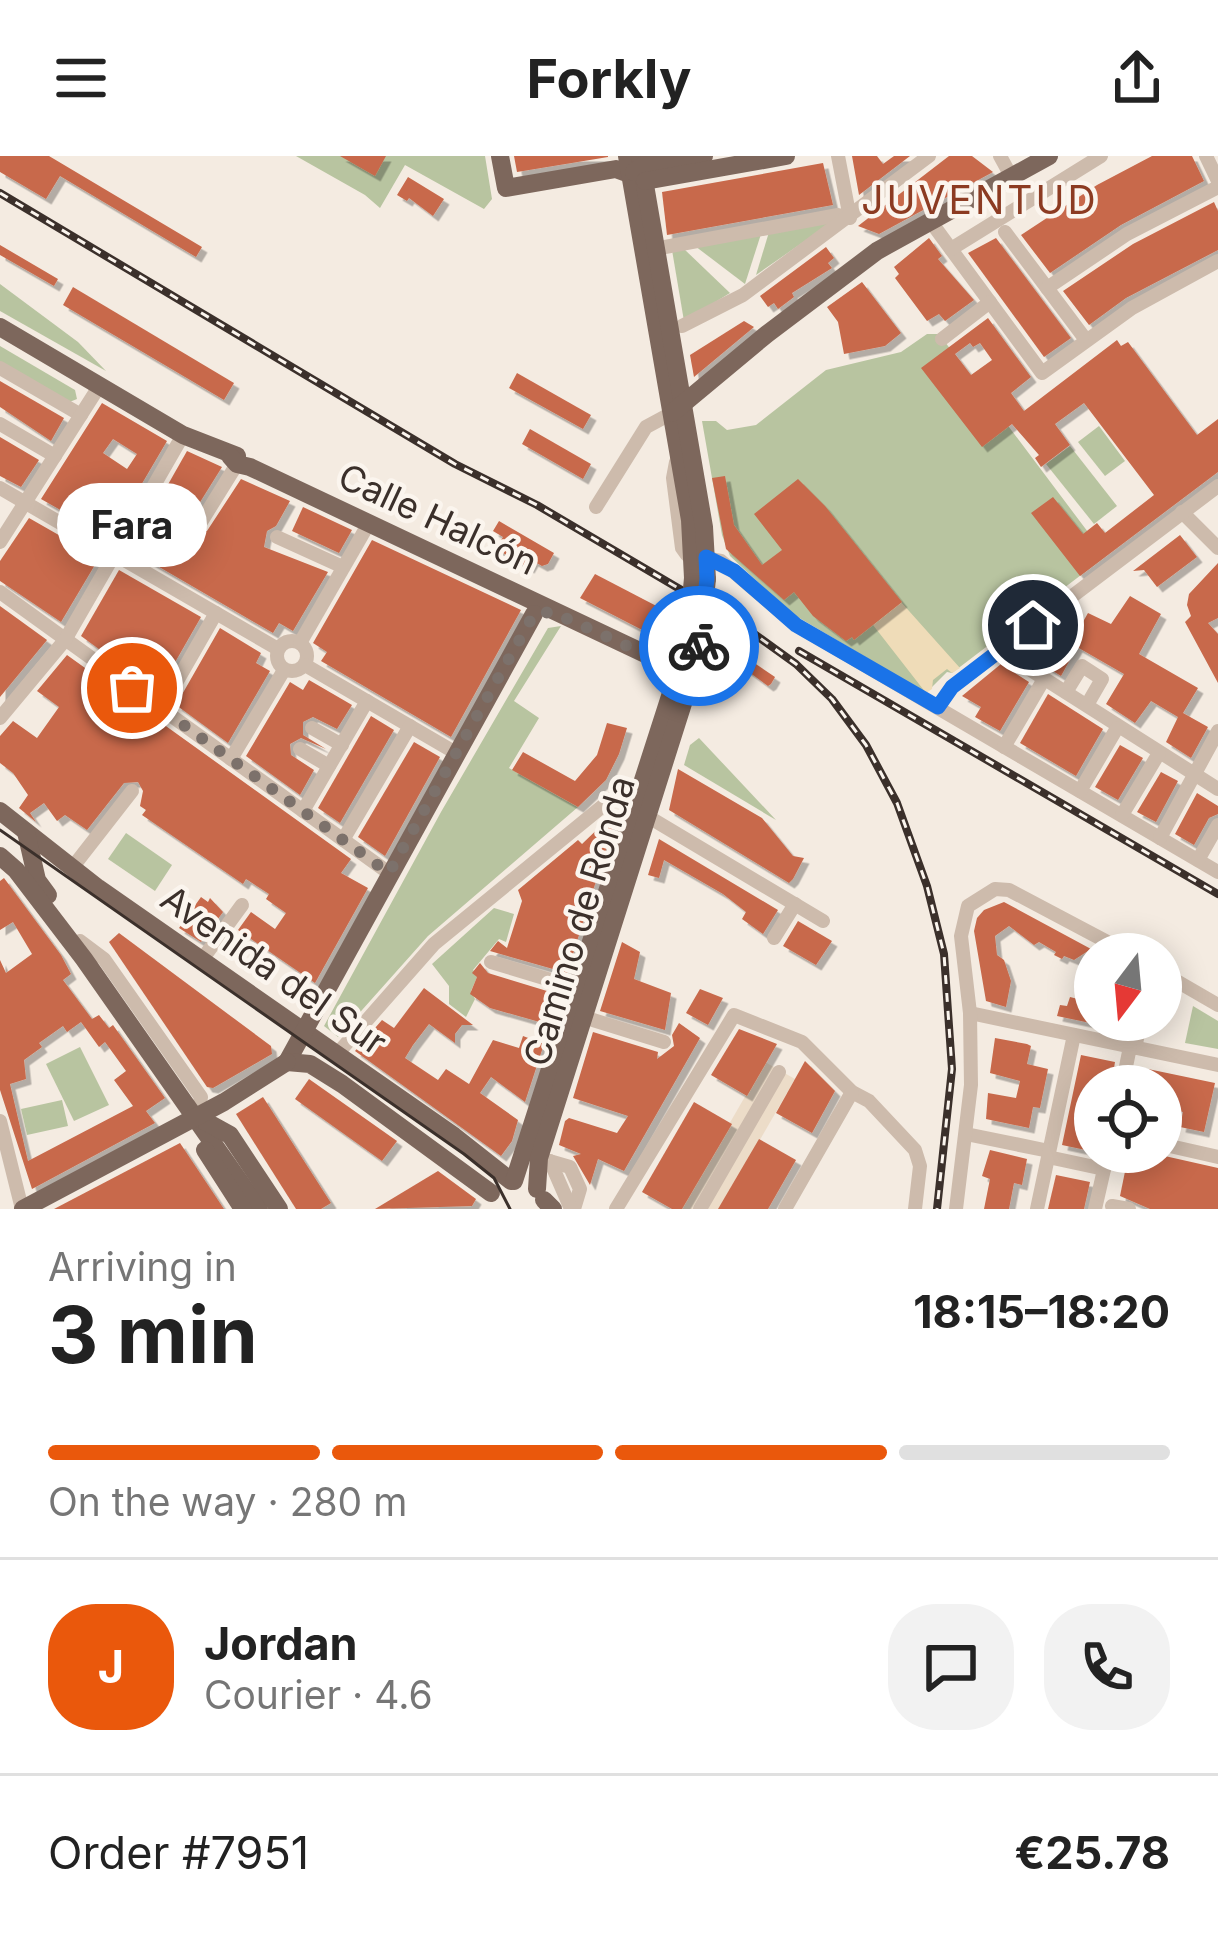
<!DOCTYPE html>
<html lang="en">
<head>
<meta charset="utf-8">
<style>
  body { margin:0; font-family:Inter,sans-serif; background:#f2f2f2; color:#222; height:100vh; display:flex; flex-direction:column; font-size:45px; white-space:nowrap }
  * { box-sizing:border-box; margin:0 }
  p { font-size:39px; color:#767676 }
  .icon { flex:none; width:66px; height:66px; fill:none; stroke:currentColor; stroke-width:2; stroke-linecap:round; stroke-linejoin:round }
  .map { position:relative; height:1053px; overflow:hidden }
  .details { display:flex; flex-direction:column; background:#fff; flex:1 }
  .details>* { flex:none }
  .needle { width:78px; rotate:196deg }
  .buttons { position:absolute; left:1074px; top:777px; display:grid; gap:24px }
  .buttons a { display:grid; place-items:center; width:108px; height:108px; border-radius:50%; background:#fff; box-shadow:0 6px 30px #0003; font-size:60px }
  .pin { position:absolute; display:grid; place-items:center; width:102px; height:102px; color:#fff; margin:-51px; border:6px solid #fff; border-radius:50%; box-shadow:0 3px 12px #0007 }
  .courier { position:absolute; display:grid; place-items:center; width:120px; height:120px; margin:-60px; border:9px solid #1a73e8; border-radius:50%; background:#fff; color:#222; box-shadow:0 3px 15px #0007 }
  .bubble { position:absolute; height:84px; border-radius:42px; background:#fff; box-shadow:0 6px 30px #0003; font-size:39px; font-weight:700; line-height:84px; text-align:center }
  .head em { font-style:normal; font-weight:700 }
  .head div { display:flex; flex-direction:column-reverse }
  .head { display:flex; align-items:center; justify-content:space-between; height:204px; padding:0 48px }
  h1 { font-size:78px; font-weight:700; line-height:90px }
  .bar { display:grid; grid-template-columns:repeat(4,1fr); gap:18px 12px; align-content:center; height:144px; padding:0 48px }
  .bar i { height:15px; border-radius:9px; background:#e0e0e0 }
  .bar .active { background:#ea580c }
  .bar p { grid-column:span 4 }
  .line { display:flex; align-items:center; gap:30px; padding:0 48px; border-top:3px solid #e0e0e0 }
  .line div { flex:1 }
  .round { display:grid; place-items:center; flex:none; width:126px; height:126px; border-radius:48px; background:#f2f2f2 }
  header { display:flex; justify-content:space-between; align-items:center; height:156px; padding:0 48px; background:#fff; font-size:54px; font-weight:700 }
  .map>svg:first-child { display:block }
</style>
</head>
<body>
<header><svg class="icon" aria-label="menu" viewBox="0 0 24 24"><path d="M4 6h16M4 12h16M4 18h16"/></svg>Forkly<svg class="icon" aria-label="share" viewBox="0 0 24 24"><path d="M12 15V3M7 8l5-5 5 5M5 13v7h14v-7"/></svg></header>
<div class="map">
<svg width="1218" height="1053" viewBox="0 0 1218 1053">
  <defs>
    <filter id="shadow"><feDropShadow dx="5.5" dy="5.5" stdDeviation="0" flood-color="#0004"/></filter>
  </defs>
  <rect width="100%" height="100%" fill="#f4ebe1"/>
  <!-- green -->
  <g fill="#b8c4a0">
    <path d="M296,0h189l7,43 -8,10 -79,-44 -25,43 -15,-13z"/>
    <path d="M832,66l-76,53 13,-43z"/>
    <path d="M761,78l-16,50 -50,-38z"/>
    <path d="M683,92l47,45 -46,28 -12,-71z"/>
    <path d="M0,128l78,58 28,29 -106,-60z"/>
    <path d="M927,178h12l167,222 -154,117 -5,-1 -21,21 -135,-80 -61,-57 -8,-21 -20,-114h14l11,9 29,-5 70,-55 75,-18z"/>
    <path d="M0,190l75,44 2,9 -10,4 -67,-40z"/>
    <path d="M1099,270l26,35 -20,15 -27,-34z"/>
    <path d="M1070,290l47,60 -23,18 -48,-60z"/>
    <path d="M561,470l-47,75 25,17 -30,50 69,39 -150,129 -90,101 -14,-11 117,-214 107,-184z"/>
    <path d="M699,582l77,82 -92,-55 6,-20z"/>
    <path d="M126,677l46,32 -17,26 -47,-32z"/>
    <path d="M494,752l20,6 -8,28 -7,-3 -26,31 5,5 -7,16 4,8 -9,18 -17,-13v-18l-17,-22z"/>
    <path d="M1193,850l25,15v28l-33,-6z"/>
    <path d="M80,891l29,58 -35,16 -28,-57z"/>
    <path d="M62,944l6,26 -41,9 -6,-26z"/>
  </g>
  <!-- sand -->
  <path fill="#efdcb8" d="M901,446l59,66 -8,5 -5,-4 -14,11 -1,9 -6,4 -53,-68z"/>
  <!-- plaza -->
  <path fill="#ecdcc8" d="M765,906l30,17 -75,130h-40z"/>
  <!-- building -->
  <g fill="#c8694b" fill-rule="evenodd" filter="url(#shadow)">
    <path d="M0,0h49l153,91 -6,10 -136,-81 -14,23 -46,-27z"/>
    <path d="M340,0h46l-11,20z"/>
    <path d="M514,0h94v1l-91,15z"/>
    <path d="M852,0h25l6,8 11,-8h16l-51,39z"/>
    <path d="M949,0h23l21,16 -114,62 -21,-8z"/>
    <path d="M1152,0h40l12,25 -83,44 -71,48 -29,-38 76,-50z"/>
    <path d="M823,7l10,42 -166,30 -5,-43z"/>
    <path d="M408,21l36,22 -11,17 -24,-18 -2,3 -10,-6z"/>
    <path d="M1214,46l4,9v39l-92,48 -37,27 -26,-34 70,-47z"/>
    <path d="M929,82l13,18 -4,3 36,41 -29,21 -6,-7 -12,7 -32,-43 4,-4 -5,-7z"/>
    <path d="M996,82l75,100 -27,19 -76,-104z"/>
    <path d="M0,89l58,34 -4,7 -54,-31z"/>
    <path d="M826,91l8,11 -6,5 4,5 -40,25 2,4 -16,12 -4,-6 -6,4 -8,-11z"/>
    <path d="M862,126l39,51 -16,13 -41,8 -6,-32 -11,-15z"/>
    <path d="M73,131l161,96 -10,17 -161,-95z"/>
    <path d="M988,162l43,59 -20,16 13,18 93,-71 4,6 7,-4 69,93 21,-16v53l-138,104 -49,-63 22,-16 30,37 14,-11 8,10 49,-38 -70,-92 -29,21 15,21 -29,22 -6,-9 4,-3 -27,-31 -30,23 -61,-79zM970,187l3,4 7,-4 12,17 -21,15 -16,-21z"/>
    <path d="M744,165l10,6 -60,50 -4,-22z"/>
    <path d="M517,217l74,42 -8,14 -74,-41z"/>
    <path d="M0,225l64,37 -13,23 -51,-34z"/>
    <path d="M102,247l65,38 -57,97 -69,-39zM113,283l24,15 -10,15 -24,-16z"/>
    <path d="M530,273l61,35 -8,15 -61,-35z"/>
    <path d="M0,281l39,23 -18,27 -21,-11z"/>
    <path d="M187,295l35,16 -25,40 -31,-19z"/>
    <path d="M725,320l9,49 28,40 20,-15 -28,-36 44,-35 27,27 77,96 -48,38 -2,-3 -6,4 -33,-25 -19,-24 -10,8 -58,-51 -14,-71z"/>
    <path d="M241,323l49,22 -14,25 -9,5 -3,16 64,25 -35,59 -14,-8 -6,10 -143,-83 24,-43 41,25 12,-1z"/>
    <path d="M303,351l49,23 -13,23 -47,-22z"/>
    <path d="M29,362l70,40 -38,64 -61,-41v-20z"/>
    <path d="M499,365l55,32 -6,11 -6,2 -9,-5 -4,7 -33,-19 7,-12 -10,-6z"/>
    <path d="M1180,379l17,22 -40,30 -13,-17 -11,1z"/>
    <path d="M372,384l149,70 -70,127 -130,-76 6,-9 -14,-9z"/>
    <path d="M1218,407v55l-10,5 10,11v49l-33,-61 6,-6 -4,-11 2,-11z"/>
    <path d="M119,414l82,47 -43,75 -77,-56z"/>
    <path d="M595,418l73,38 -14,24 -74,-38z"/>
    <path d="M1130,440l31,18 -22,40 59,34 -15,25 25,14 -17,31 -25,-16 12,-25 -27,-16 -16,22 -29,-19 18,-30 -47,-27 -16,29 -30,-19 17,-27 23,13 17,-30 23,11z"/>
    <path d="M0,450l47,34 -47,57z"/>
    <path d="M220,472l41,25 -5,10 14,8 -42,72 -52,-38z"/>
    <path d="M735,494l40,27 -4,7 -3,2 -37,-27z"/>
    <path d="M67,499l284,204 -10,14 27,15 -53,95 -77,-53 13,-18 24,17 11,-16 -20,-14 3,-5 -23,-15 -3,5 -101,-69 4,-5 -6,-4 3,-15 -5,-9 -14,1 -37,47 -22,-15 -8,6 -13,-18 -14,10 6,9 -17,-14 9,-13 -15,-22 -13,-10v-27l13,-15 24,17 22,-31 -22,-16z"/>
    <path d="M1001,508l28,18 -29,49 -25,-14 6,-10 -19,-11z"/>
    <path d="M309,524l43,25 -15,24 -24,-12 -10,5v13l23,14 -25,-11 -11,6 1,11 23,15 -14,25 -54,-39 44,-74 13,8z"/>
    <path d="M1048,538l55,35 -27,47 -56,-33z"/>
    <path d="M371,560l23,14 -54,93 -22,-15z"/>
    <path d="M607,567l20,5 -8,26 -13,26 -28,27 -66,-37 11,-18 52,29 22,-26z"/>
    <path d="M414,586l26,15 -55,99 -27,-19z"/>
    <path d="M1120,589l23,13 -25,42 -23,-13z"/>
    <path d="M678,613l84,49 31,38 11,2 -11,21 -4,4 -120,-73z"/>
    <path d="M1161,616l17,9 -22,41 -19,-10z"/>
    <path d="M1197,637l21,13v8l-9,4 -15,27 -19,-11z"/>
    <path d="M608,663l7,2 -48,152 -77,-22 8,-10 9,7 15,-47 -4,-11 60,-50 4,4z"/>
    <path d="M659,683l119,71 -15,24 -21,-15 4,-7 -23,-18 -59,-34 -5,18 -11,-3z"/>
    <path d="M4,722l57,77 10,19 -8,6 29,39 7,-4 10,13 4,-3 52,73 -19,13 9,12 -123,66 -32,-99v-130l6,13 26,-19 -19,-32 -13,8v-49zM81,866l18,25 6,-5 21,29 -12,9 19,26 -105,55 -18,-77 16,-5 -2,-19 18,-13 -3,-4 24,-17 4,6z"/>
    <path d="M201,741l7,5 2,-4 13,14 -22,30 -22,-14z"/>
    <path d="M1004,746l87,47 -17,11 -10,-4 -2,3 -8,-4 2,-3 -17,-10 -5,3 -25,-19 -14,10 2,19 7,5 7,21 -5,26 -20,-6 -12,-70 3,-13 7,-8z"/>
    <path d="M798,765l34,20 -16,24 -33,-19z"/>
    <path d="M119,777l152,113 1,8 -59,34 -6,-1 -98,-145z"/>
    <path d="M622,786l18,10 -6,27 37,14 -6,37 -65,-19z"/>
    <path d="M480,807l8,10 72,22 -10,30 -60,-17 -20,-14 7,-17 -5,-4z"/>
    <path d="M1088,831l7,1v36l-38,-8 3,-11 7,1 3,-9 12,3z"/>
    <path d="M424,832l49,37h-11l-7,9v9l-26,-19 -16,21 -8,13 33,22 8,-11 23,15 24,-44 26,8 4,-12 21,8 -19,58 -34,-25 -11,16 38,27 -6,21 -11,15 -146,-105 27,-31 12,8z"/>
    <path d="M700,833l23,9 -15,27 -22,-12z"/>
    <path d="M679,867l21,15 -76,133 -26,-12 -8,26 -17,-29 8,-2 -22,-9 6,-24 4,-3 48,15 11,-17 -55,-18 20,-66 65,20 -1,7 17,-13 -2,-11z"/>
    <path d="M739,873l38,15 -30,52 -36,-21z"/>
    <path d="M995,882l32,6 4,2 -4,18 21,5 -8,39 -7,-1 -4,21 -43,-9 2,-26 28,5 4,-17 -30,-8z"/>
    <path d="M1081,899l34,7 -4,24h-16v66l-33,-7z"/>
    <path d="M805,905l30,30 -23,42 -36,-20z"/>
    <path d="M1148,913l67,14 -11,49 -24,-5 3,-15 -22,-4v-22h-17z"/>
    <path d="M309,923l88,62 -15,20 -87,-62z"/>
    <path d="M263,941l68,106 -10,6h-25l-60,-95z"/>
    <path d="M694,946l38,22 -50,85h-10l-30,-17z"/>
    <path d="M759,983l37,21 -28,49h-50z"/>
    <path d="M180,987l44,66h-170z"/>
    <path d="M990,994l37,9 -5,26 -8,-2 -5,26h-25l6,-30 -8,-3z"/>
    <path d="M1129,996h18l71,16v41h-68l-30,-13z"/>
    <path d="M438,1015l38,28 -4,7 -97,3z"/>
    <path d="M1056,1019l34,7 -6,27h-36z"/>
  </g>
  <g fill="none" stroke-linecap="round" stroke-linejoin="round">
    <!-- minor -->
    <g stroke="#cdbbac" stroke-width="14">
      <path d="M1000,0l12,22"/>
      <path d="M1206,0l12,25"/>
      <path d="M931,66l111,151 90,-65 86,-47"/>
      <path d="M1005,76l78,104"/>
      <path d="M665,91l173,-32 12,3 -12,-62"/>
      <path d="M951,93l150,-93"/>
      <path d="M1047,132l80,-54 91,-47"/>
      <path d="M682,170l61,-31 186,-139"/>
      <path d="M942,183l48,-37"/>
      <path d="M0,212l81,47"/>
      <path d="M0,268l55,32"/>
      <path d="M676,306l-3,16 9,70 5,7 34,6 75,64 422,247"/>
      <path d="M0,332l278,161"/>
      <path d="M159,341l42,25 36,-58"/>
      <path d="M596,351l50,-80 26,-14"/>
      <path d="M1182,356l36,36"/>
      <path d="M277,381l66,30"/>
      <path d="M0,386l100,-157"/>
      <path d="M0,436l389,281"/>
      <circle cx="292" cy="500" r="15"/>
      <path d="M300,487l69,-120"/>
      <path d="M999,494l219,139"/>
      <path d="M305,509l151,88"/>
      <path d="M1066,536l16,-26 20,13 -15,26"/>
      <path d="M938,551l14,-20 266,-201"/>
      <path d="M161,553l55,-96"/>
      <path d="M0,562l65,-78 118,-205"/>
      <path d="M312,572l30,17"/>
      <path d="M1004,591l40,-68"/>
      <path d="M300,593l29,17"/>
      <path d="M231,603l53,-89"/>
      <path d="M1080,635l37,-63"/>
      <path d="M303,655l64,-110"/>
      <path d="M1122,659l37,-62"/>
      <path d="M647,660l176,105"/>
      <path d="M1160,682l58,-107"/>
      <path d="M343,684l67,-114"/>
      <path d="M1198,704l20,-35"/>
      <path d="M72,712l60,-77"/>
      <path d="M774,782l21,-34"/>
      <path d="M80,785l24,18 97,138 -4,19"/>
      <path d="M201,805l41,-56"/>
      <path d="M491,806l86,26"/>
      <path d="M1161,816l57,33"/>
      <path d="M970,857l248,52"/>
      <path d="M593,864l71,22"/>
      <path d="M1135,892l6,-28"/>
      <path d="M338,897l96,-109 181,-148 21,6"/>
      <path d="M1122,930l8,-39"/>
      <path d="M0,965l22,88"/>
      <path d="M966,978l83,17"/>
      <path d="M1161,988l57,13"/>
      <path d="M1048,1001l56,12"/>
      <path d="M539,1002l31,9 10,22 -6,20"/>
      <path d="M550,1005l21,48"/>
      <path d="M1112,1050l17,3"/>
      <path d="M616,1053l118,-194 68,27 50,50 17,9 46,49 5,16 -5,43"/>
      <path d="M700,1053l79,-137"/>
      <path d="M785,1053l67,-117"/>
      <path d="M956,1053l15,-124 -1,-72 -9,-77 7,-30 27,-17 14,1 121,64"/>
      <path d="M1037,1053l37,-174"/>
      <path d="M1095,1053l13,-57"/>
    </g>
    <!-- major -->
    <g stroke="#7d675c" stroke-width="18">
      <path d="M500,0l6,32 110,-19 19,7"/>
      <path d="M627,0l63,364 3,58"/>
      <path d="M640,0l64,371 3,52"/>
      <path d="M634,16l8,-6 62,-10"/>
      <path d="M645,25l141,-25"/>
      <path d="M0,171l183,108 54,21"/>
      <path d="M672,257l95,-79 110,-83 172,-95"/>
      <path d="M230,300l7,8 13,3 404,191 22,17"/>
      <path d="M0,655l98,77 356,248 57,45"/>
      <path d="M26,676l11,48 11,15"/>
      <path d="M0,700l16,14 68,89 175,250"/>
      <path d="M287,906l247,-448"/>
      <path d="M287,906l23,2 32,20 149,109"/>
      <path d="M201,963l29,16 49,74"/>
      <path d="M205,994l38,59"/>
      <path d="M514,1025l158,-491 17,-69"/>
      <path d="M537,1033l2,-31 153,-483 10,-51"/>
      <path d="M544,1044l9,9"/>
      <path d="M23,1053l201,-107 63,-40"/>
    </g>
    <!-- tram -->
    <path stroke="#3b302b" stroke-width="3" d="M0,674l464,324 30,24 16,31"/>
    <defs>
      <g id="rail">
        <path d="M0,37l455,271 82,41 209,123 50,36 36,35 34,46 31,58 30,83 17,68 8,115 -15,140"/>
        <path d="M799,495l419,243"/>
      </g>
    </defs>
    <!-- rail casing -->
    <use href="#rail" stroke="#3b302b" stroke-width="8"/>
    <!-- rail -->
    <use href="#rail" stroke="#fbf5ee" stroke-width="3" stroke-dasharray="9" stroke-linecap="butt"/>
    <!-- major-bridge -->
    <g stroke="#7d675c" stroke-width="18">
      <path d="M689,465l4,-43"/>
      <path d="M702,468l5,-45"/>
    </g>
  </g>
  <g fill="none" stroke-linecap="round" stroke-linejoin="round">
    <!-- done -->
    <path stroke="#7c716b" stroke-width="12" stroke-dasharray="0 21.6" d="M132,532l257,185 145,-259 18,-2 102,46 22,17h16l7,-29"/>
    <!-- route -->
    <path stroke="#1a73e8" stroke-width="15" d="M699,490l8,-67 -1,-22 28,14 62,54 142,82 14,-20 81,-62"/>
  </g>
  <g text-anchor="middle" stroke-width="9" stroke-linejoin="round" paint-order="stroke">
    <!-- street labels -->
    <g font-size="36" fill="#3b302b" stroke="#fbf5ee">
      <text transform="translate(438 363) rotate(25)" y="13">Calle Halcón</text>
      <text transform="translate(579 765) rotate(-73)" y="13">Camino de Ronda</text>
      <text transform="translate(274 814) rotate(35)" y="13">Avenida del Sur</text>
    </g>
    <!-- neighbourhood labels -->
    <g font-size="39" letter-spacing="3" fill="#8c3b22" stroke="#fbf5ee">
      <text x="980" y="58">JUVENTUD</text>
    </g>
  </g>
</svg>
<div class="buttons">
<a><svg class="needle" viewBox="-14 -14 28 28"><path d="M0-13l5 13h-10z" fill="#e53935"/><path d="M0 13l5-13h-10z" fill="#767676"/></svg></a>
<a><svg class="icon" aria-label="locate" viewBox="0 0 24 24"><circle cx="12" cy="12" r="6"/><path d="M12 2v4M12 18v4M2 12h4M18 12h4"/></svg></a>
</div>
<div class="pin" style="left:132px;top:532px;background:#ea580c"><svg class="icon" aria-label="bag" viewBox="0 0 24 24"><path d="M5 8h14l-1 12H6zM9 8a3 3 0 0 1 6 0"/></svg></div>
<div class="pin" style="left:1033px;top:469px;background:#1f2937"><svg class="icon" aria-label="home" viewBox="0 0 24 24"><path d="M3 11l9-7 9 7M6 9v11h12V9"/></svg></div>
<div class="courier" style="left:699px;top:490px"><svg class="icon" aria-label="bike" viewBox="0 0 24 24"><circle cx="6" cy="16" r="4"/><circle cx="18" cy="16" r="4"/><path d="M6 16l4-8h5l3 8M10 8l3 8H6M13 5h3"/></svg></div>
<div class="bubble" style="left:57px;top:327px;width:150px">Fara</div>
</div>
<section class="details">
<div class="head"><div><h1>3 min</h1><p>Arriving in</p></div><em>18:15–18:20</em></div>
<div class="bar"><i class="active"></i><i class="active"></i><i class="active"></i><i></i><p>On the way · 280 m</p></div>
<div class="line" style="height:216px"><b class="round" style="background:#ea580c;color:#fff">J</b><div><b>Jordan</b><p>Courier · 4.6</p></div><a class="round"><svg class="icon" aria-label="chat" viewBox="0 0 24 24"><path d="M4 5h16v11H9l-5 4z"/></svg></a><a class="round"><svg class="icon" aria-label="phone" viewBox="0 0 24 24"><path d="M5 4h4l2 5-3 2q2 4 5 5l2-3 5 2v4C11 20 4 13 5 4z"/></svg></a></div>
<div class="line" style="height:156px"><div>Order #7951</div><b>€25.78</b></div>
</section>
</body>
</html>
